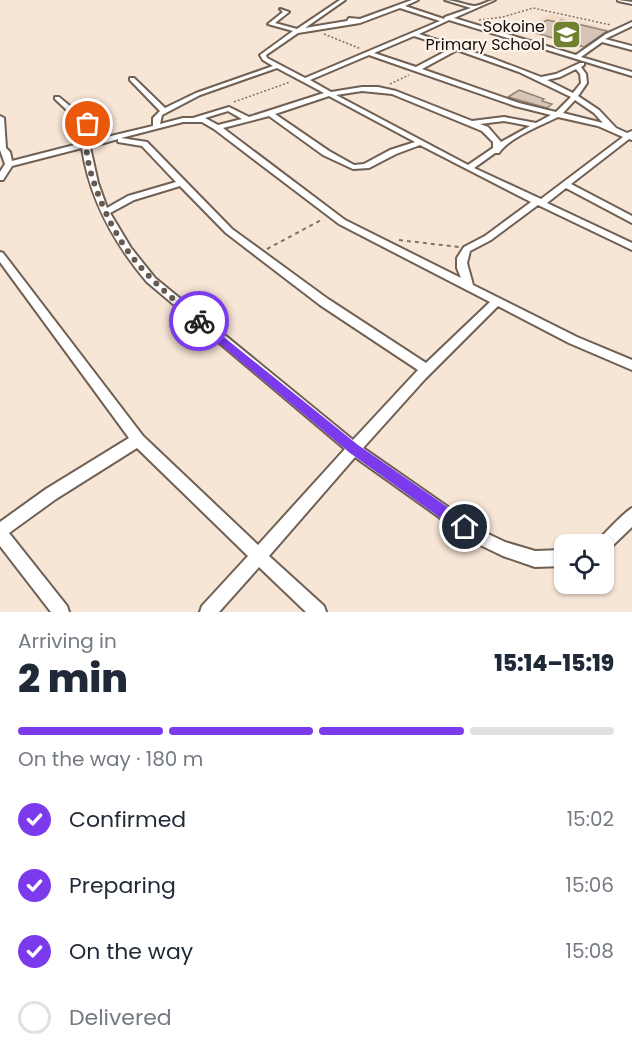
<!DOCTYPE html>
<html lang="en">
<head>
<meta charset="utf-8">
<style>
  body { margin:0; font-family:Poppins,sans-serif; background:#f2f2f3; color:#1f2937; height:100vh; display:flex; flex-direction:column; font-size:22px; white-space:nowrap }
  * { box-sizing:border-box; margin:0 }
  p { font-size:20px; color:#747a83 }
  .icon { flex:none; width:33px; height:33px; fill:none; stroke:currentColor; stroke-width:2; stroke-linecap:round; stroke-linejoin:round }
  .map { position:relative; height:612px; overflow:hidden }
  .panel { display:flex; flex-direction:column; background:#fff; flex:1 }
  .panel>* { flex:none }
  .controls { position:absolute; left:554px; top:534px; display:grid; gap:12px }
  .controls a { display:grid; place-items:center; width:60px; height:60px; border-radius:12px; background:#fff; box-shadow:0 2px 4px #0004; font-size:30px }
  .pin { position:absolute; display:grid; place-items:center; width:51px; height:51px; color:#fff; margin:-26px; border:3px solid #fff; border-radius:50%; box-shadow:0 2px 6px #0007 }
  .courier { position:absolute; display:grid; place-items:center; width:60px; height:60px; margin:-30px; border:4px solid #7c3aed; border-radius:50%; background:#fff; color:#222; box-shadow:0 2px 8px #0007 }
  .head em { font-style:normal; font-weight:800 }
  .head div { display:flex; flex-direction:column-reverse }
  .head { display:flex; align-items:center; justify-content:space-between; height:102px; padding:0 18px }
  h1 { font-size:39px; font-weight:800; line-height:45px }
  .bar { display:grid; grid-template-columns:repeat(4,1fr); gap:9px 6px; align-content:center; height:72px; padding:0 18px }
  .bar i { height:8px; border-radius:4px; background:#e0e1e3 }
  .bar .on { background:#7c3aed }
  .bar p { grid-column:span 4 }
  ol { padding:0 18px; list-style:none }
  li { display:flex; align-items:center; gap:18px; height:66px }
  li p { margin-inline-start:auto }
  li .icon { padding:6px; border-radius:50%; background:#7c3aed; color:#fff; stroke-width:4 }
  li:last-child { color:#747a83 }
  li i { width:33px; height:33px; border:3px solid #e0e1e3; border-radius:50% }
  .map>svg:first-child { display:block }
</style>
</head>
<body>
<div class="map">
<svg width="632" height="612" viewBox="0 0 632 612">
  <rect width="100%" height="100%" fill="#f7e5d6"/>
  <!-- built -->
  <path fill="#f2dac6" d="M550,14l71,18 -29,20 -73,-21z"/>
  <!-- building -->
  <g fill="#d6c5b6" stroke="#928274" stroke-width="1.5">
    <path d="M547,20l10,2 4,-2 46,11 -23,16 -48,-14 4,-2 -8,-2z"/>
    <path d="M519,90l25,9 -2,2 10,3 -5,4 -39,-11z"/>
  </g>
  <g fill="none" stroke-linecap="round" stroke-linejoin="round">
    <defs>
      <g id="minor">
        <path d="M340,0h5l-40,28 42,-7 2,-3 11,1 52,-19h6l-13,6 39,13 1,-2 26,-9 -26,-8c10,0 22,6 30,6 8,-1 13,-6 20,-6l-41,18 122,37 30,-21 26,-12v4l-27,13 27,7v4l-30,-8 -21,15 51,15v4l-183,-56 -30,14 75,25 47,18 15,-3 24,-11h4v2l-3,2 5,7 1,9 -9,13 21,14 17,18 11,5 5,-2v9l-3,-1 -58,45 61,32v7l-66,-35 -19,15 85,40v7l-94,-45 -47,35 -21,11 -3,12 6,22 104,52 55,23v10l-63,-27 -71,-37 -73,73 -62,69 121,84 21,10 30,9 29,-1v16l-29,1 -32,-11 -29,-14 -119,-85 -86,99 55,50 2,6h-20l-47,-45 -40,45h-19l2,-6 46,-50 -111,-108 -81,51 -47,34 58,73 2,6h-18l-51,-66v-24l46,-33 83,-51 -129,-176v-10l3,1 140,183 115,109 87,-96 -198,-167c-33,-39 -57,-82 -65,-134l-70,18 -9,14h-3v-8l5,-8 -5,-14v-34l4,2 2,30 4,4 2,9 74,-19 1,-13 -32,-30v-2h4l35,29v14l59,-14v-8l7,-7 -30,-31v-2h4l31,30 31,-15 77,-27 -10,-6 -3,-5 33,-24 -25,-7 15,-12 -3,-3 9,3 -14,11 22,6zM400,8l40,13 -135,57 -38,-20 -1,-3 32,-22 62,-10zM414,36l38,12 -36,19 -42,-14zM457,50l62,22 52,25 -15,15 -37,-9 -97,-34zM369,55l146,51 36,9 -15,8 -32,-6 -32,4 -76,-30 -18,-4h-16l-31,5 -21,-12zM277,68l47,25 -75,24 -20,-10 -36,11h-10l-23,6 2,-9 38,-20zM576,69l4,5 1,9 -8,10 -26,-13 13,-3zM362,91l30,3 90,37 11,11v6l-25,17 -132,-70zM329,96l86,46 -25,8 -26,14 -10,1 -25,-14 -54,-37zM575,100l19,13 9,10 -40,-10zM228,111l14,8 -24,6 -13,-7zM269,116l54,39 30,14 16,-1 27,-14 24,-9 111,57 -46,34 -21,11 -7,11v10l4,10 -116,-58 -122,-92zM558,117l40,9 25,11 -82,62 -67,-31 21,-15h4c9,-15 43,-28 59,-36zM504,121l26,5 -29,16 -13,-15 -8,-3zM183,122h19l12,7 125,95 151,78 -64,61 -98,-64 -96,-70 -85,-87 -26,-4zM118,139v3l24,4 34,36 -48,14 -21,12 -9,-25 -8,-36zM180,186l46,47 94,72 98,65 -65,70 -198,-162 -24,-30 -21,-35 24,-13z"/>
        <path d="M618,0l14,2v2l-14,-3z"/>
        <path d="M632,508v19l-24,23 -5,2v-8h-7c2,-5 31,-34 36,-36z"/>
      </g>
    </defs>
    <!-- minor casing -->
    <use href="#minor" stroke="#706054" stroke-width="4"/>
    <!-- path-far1 -->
    <g stroke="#80746a" stroke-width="1.5" stroke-dasharray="2 2" stroke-linecap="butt">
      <path d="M479,20l24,-3 30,-9 78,17"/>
      <path d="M324,34l37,15"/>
      <path d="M390,84l19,-9"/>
      <path d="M234,102l56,-20"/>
    </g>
    <!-- path -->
    <g stroke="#80746a" stroke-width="2" stroke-dasharray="4 4" stroke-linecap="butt">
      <path d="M399,240l60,7"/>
      <path d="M267,249l56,-30"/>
    </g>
    <!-- minor -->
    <use href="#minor" fill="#fff" fill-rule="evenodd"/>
  </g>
  <!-- route -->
  <path fill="#7c3aed" d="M199,317l159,128 111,77 2,5 -2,5 -4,2 -5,-2 -110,-79 -155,-130 -1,-2z"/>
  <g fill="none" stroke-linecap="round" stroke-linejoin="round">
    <!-- done -->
    <path stroke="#645a51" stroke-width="6" stroke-dasharray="0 10.8" d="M88,124l4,9 -2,12 -4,1c2,22 8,38 16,58 23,55 52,79 97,117"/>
  </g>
  <!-- icons -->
  <defs>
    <symbol id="school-square" viewBox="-11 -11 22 22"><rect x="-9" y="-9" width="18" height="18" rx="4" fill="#728130" stroke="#fff4eb"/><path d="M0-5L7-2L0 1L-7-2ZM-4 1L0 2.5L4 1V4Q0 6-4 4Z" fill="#fff"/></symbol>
  </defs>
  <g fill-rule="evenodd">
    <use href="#school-square" x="550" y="18" width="33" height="33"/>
  </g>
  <g text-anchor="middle" stroke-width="4.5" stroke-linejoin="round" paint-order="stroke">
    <!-- far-poi labels -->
    <g font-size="16" fill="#150f0a" stroke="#fff4eb" text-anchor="end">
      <text x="545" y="32">Sokoine<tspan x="545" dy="18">Primary School</tspan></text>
    </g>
  </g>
</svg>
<div class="controls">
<a><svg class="icon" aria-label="locate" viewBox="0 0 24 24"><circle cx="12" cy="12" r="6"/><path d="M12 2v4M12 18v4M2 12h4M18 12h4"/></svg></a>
</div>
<div class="pin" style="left:88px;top:124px;background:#ea580c"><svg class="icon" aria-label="bag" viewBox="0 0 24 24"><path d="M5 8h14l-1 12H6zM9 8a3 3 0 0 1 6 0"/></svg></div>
<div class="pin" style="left:465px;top:527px;background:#1f2937"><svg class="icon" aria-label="home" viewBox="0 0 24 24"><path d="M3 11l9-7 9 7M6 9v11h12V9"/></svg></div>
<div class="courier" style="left:199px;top:321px"><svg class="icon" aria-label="bike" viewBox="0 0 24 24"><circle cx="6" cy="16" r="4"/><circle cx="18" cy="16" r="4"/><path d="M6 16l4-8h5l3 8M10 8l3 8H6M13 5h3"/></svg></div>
</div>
<section class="panel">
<div class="head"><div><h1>2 min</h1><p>Arriving in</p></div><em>15:14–15:19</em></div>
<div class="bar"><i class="on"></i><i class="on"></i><i class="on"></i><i></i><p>On the way · 180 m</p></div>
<ol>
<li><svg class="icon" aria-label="check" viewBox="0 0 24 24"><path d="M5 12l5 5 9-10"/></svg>Confirmed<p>15:02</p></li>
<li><svg class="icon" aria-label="check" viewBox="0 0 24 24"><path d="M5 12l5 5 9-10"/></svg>Preparing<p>15:06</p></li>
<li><svg class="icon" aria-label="check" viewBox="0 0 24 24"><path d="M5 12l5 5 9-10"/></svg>On the way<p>15:08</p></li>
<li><i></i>Delivered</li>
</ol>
</section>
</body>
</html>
